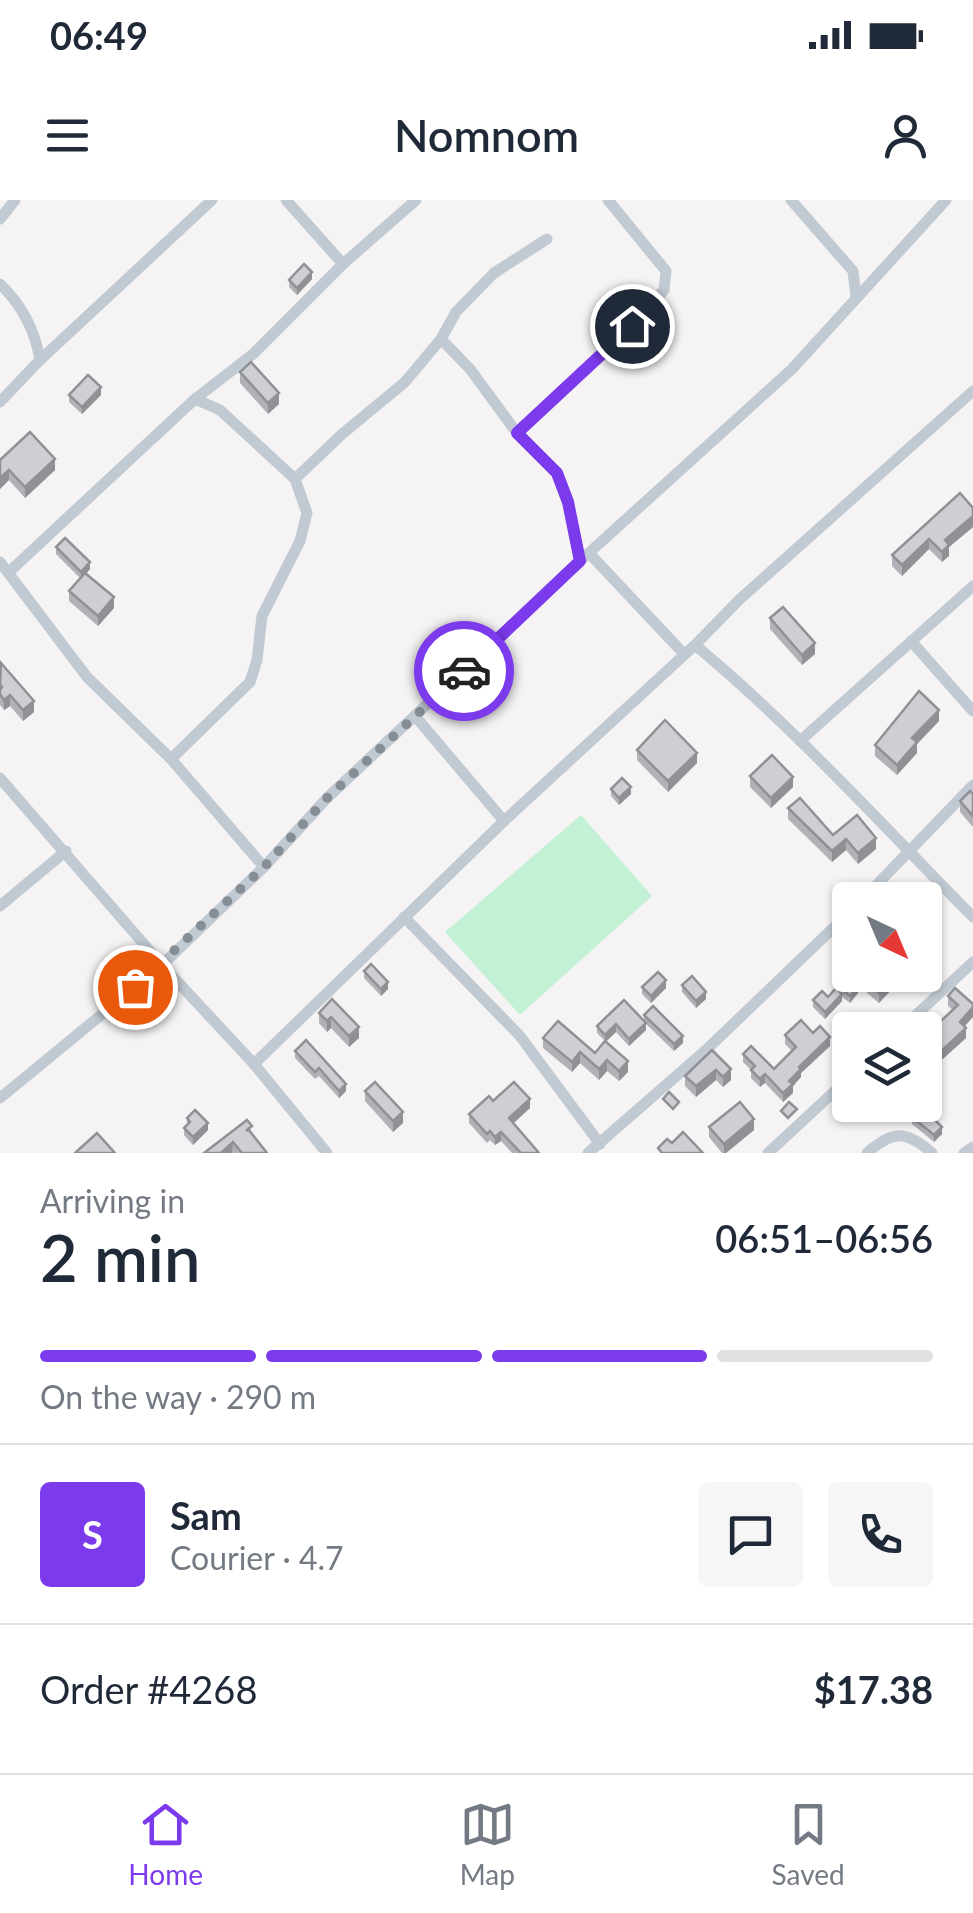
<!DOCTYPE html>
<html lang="en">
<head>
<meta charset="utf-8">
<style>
  body { margin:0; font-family:Lato,sans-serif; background:#f6f6f7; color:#1f2937; height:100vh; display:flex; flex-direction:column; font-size:38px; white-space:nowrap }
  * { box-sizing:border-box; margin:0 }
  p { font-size:32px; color:#747a83 }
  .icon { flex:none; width:55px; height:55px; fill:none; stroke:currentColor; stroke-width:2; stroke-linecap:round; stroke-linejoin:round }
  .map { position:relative; height:953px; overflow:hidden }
  .side { display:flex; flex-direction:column; background:#fff; flex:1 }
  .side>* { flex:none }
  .needle { width:65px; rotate:136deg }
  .buttons { position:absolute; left:832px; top:682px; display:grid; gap:20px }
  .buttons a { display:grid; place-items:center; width:110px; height:110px; border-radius:10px; background:#fff; box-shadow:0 2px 8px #0004; font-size:50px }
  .pin { position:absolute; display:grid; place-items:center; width:85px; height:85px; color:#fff; margin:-42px; border:5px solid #fff; border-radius:50%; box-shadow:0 2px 10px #0007 }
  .courier { position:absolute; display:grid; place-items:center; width:100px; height:100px; margin:-50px; border:8px solid #7c3aed; border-radius:50%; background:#fff; color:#222; box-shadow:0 2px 12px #0007 }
  .overview em { font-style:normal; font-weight:600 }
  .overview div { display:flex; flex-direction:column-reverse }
  .overview { display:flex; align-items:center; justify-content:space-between; height:170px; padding:0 40px }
  h1 { font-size:65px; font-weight:600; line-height:75px }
  .bar { display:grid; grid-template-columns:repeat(4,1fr); gap:15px 10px; align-content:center; height:120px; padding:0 40px }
  .bar i { height:12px; border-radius:8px; background:#e0e1e3 }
  .bar .current { background:#7c3aed }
  .bar p { grid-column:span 4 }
  .line { display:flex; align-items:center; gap:25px; padding:0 40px; border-top:2px solid #e0e1e3 }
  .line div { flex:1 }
  .round { display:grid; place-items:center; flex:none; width:105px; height:105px; border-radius:10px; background:#f6f6f7 }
  .status { display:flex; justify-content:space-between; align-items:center; height:70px; padding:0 50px; background:#fff; direction:ltr }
  .status svg { height:28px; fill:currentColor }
  header { display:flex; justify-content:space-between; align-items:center; height:130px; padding:0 40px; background:#fff; font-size:45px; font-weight:600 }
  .dock { display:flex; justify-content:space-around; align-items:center; height:140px; border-top:2px solid #e0e1e3; background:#fff; font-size:28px; color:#747a83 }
  .dock a { display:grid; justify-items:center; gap:5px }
  .dock .current { color:#7c3aed }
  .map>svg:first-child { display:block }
</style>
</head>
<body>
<div class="status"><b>06:49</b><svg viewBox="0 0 49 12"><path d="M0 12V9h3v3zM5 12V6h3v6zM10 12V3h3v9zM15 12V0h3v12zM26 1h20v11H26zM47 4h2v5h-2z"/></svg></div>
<header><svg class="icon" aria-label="menu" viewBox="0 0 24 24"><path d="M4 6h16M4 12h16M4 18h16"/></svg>Nomnom<svg class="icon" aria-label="person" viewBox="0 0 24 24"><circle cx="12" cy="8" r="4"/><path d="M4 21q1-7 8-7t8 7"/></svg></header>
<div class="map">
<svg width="973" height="953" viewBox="0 0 973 953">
  <rect width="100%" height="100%" fill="#f5f3f3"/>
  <!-- grass -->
  <path fill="#c3f1d5" d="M581,615l71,81 -132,119 -75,-83z"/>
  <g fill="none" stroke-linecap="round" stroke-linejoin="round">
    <!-- minor -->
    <g stroke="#c1cad2" stroke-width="11">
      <path d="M286,0l57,64"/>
      <path d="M791,0l62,71 3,26"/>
      <path d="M0,19l15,-19"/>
      <path d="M0,84c22,21 35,46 40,76"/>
      <path d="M441,139l29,30 47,64 40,40 11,30 12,58"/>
      <path d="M0,202l40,-42 172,-160"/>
      <path d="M517,233l115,-107 32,-36 2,-19 -58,-71"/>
      <path d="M295,279l46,-44 64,-53 36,-43 15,-27 38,-39 53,-34"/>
      <path d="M589,353l95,101"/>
      <path d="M0,362l87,115 84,82 93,108"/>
      <path d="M9,372l186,-173 58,-45 90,-90 73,-64"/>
      <path d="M911,441l62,70"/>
      <path d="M695,445c100,83 187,180 278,272"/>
      <path d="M415,516l89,105"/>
      <path d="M800,541l173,-155"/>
      <path d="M171,559l79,-77 7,-22 5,-44 38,-75 7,-28 -12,-34 -75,-69 -25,-11"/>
      <path d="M0,578l162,187 92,99"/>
      <path d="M862,700l111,-115"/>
      <path d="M0,706l66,-55"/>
      <path d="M404,717l116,119 80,108"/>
      <path d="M900,830l73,-68"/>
      <path d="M0,898l162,-133 102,-98 63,-69 253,-237 212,-192 154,-169"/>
      <path d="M327,953l-73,-89 250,-243 191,-176 45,-46 233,-208"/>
      <path d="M588,953l117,-102 145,-139"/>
      <path d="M768,953l82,-76"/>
      <path d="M867,953c26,-23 39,-23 65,0"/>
      <path d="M964,953l9,-6"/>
    </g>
  </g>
  <!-- wall -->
  <g fill="#b0b2b7">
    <path d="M312,79l-15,16 -8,-8v-7z"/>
    <path d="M240,172l39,32 -11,10 -28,-31z"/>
    <path d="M69,195h32l-19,19 -13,-12z"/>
    <path d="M0,260l55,10 -30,28 -16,-18 -9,9z"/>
    <path d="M973,308v19l-24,20v9l-7,6 -13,-13 -27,27 -10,-10v-11z"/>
    <path d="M56,347l34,22 -4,5 28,34 -16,18 -29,-25v-10l11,-13 -24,-24z"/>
    <path d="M770,418l45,36 -13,11 -32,-36z"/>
    <path d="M0,464l34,48 -11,9 -13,-15 -6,4 -4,-5z"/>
    <path d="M939,521l-22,23v9l-20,22 -22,-19v-11z"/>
    <path d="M637,550l60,13 -29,29 -31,-32z"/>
    <path d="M750,576l43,11 -22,21 -21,-21z"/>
    <path d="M611,589l20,5 -12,11 -8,-9z"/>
    <path d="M973,594v33l-13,-15v-11z"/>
    <path d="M788,608l45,27 43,14 -18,15 -12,-14 -14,12 -44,-43z"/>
    <path d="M364,771l24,18 -7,7 -17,-18z"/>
    <path d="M864,775h41l-26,28 -12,-10v-11l2,-2z"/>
    <path d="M682,785l24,14 -10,9 -14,-16z"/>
    <path d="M642,787l24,1 -15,15 -9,-9z"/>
    <path d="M839,787l19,6 -8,10 -8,-6v4l-17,18 -12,-12v-7l15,-3 11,-6z"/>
    <path d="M948,796l25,8v13l-8,9 1,12 -31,28 -10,-11v-19l28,-26 -5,-4z"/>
    <path d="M332,799l27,39 -10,9 -18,-19 -4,4 -8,-9v-10z"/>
    <path d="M644,815l39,28 -9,8 -28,-27v6l-17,16 -13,-14 -10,10 22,30 -9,9 -12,-10 -8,9 -19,-17 -8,9 -29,-24v-10l52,15 10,-12 -8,-8v-7l47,-5z"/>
    <path d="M813,833l17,13 -29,27v4l-8,9v7l-10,9 -18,-19 -5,4 -9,-9v-8l-8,-8v-8l31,15 18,-18 -7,-7v-9z"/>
    <path d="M306,840l40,51 -7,7 -20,-22 -4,3 -20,-21v-7z"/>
    <path d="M712,850l19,30 -8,7 -7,-7 -20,17 -11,-11v-10z"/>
    <path d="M365,891l38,32 -10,9 -28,-31z"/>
    <path d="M838,894l12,11h28l-16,16 -6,-7 -5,4 -13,-14z"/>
    <path d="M493,901l37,7 -16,15 25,30h-27l-11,-12 -6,4 -5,-5 -3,3 -18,-20v-9z"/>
    <path d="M912,917l30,17 -8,8 -22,-18z"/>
    <path d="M187,918l21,12 -15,15 -9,-10v-7l3,-3z"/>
    <path d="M709,927l45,3 -28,23h-4l-13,-16z"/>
    <path d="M252,933l15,20h-63z"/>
  </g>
  <!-- shaded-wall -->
  <g fill="#909195">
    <path d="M312,72v7l-15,16v-7z"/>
    <path d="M101,187v8l-19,19v-7z"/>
    <path d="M279,193v11l-11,10v-11z"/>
    <path d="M55,259v11l-30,28v-11z"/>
    <path d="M9,270v10l-9,9v-11z"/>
    <path d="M973,316v11l-24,20v9l-7,6v-10l3,-12z"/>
    <path d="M929,339v10l-27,27v-11z"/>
    <path d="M90,362v7l-9,10v-7z"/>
    <path d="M114,397v11l-16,18v-10z"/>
    <path d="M815,443v11l-13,11v-10z"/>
    <path d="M10,495v11l-6,4v-10z"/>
    <path d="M34,501v11l-11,9v-11z"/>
    <path d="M939,510v11l-22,23v9l-20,22v-10l15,-27z"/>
    <path d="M697,553v10l-29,29v-11z"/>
    <path d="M793,577v10l-22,21v-10z"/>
    <path d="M631,587v7l-12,11v-7z"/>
    <path d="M876,638v11l-18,15v-11z"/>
    <path d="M846,639v11l-14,12v-11z"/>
    <path d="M895,775h10l-26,28v-10z"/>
    <path d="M666,780v8l-15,15v-7z"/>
    <path d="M388,782v7l-7,7v-7z"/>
    <path d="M858,786v7l-8,10v-7z"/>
    <path d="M706,792v7l-10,9v-7z"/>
    <path d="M842,794v7l-17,18v-7z"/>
    <path d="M973,807v10l-13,14v-9z"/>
    <path d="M331,817v11l-4,4v-11z"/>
    <path d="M646,823v7l-17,16v-7z"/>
    <path d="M616,824v8l-11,10v-7z"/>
    <path d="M359,827v11l-10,9v-11z"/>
    <path d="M966,828v10l-31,28v-9z"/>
    <path d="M683,836v7l-9,8v-7z"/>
    <path d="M830,837v9l-29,27v4l-8,9v7l-10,9v-9l6,-12 10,-14z"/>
    <path d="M580,852v11l-8,9v-10z"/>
    <path d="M607,860v11l-8,9v-11z"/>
    <path d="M628,861v11l-9,9v-10z"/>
    <path d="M731,869v11l-8,7v-10z"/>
    <path d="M716,870v10l-20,17v-11z"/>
    <path d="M765,874v9l-5,4v-8z"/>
    <path d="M346,884v7l-7,7v-7z"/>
    <path d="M530,899v9l-21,19v-9z"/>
    <path d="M854,905h2v9l-5,4v-10z"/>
    <path d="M867,905h11l-16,16v-11z"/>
    <path d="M403,912v11l-10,9v-11z"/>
    <path d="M754,919v11l-28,23h-2v-9z"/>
    <path d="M208,923v7l-15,15v-8z"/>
    <path d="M942,927v7l-8,8v-7z"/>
    <path d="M501,932v9l-6,4v-8z"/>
    <path d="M233,942l-1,11h-11z"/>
  </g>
  <!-- building -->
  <g fill="#cdcfd5" stroke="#909195" stroke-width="2.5">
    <path d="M304,64l8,8 -15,16 -8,-8z"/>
    <path d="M251,162l28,31 -11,10 -28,-31z"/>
    <path d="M88,175l13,12 -19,20 -13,-12z"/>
    <path d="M30,232l25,27 -30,28 -16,-17 -9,8v-18z"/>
    <path d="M960,293l13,15v8l-28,24 4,5 -7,7 -13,-13 -27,26 -10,-10z"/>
    <path d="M65,338l25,24 -9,10 -25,-25z"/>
    <path d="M85,373l29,24 -16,19 -29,-25z"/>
    <path d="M783,407l32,36 -13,12 -32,-37z"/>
    <path d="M1,463l33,38 -11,9 -13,-15 -6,5 -4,-6v-4l2,-3 -2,-2z"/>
    <path d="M919,491l20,19 -27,28 5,4 -20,23 -22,-20z"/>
    <path d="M665,520l32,33 -29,28 -31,-31z"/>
    <path d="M772,555l21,22 -22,21 -21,-22z"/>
    <path d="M622,578l9,9 -12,11 -8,-9z"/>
    <path d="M970,591l3,3v22l-13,-15z"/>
    <path d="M800,598l33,37 24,-20 19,23 -18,15 -12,-14 -14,12 -44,-43z"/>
    <path d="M371,764l17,18 -7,7 -17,-18z"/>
    <path d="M658,772l8,8 -15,16 -9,-9z"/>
    <path d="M874,775h21l-16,18 -12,-11z"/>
    <path d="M692,776l14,16 -10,9 -14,-16z"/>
    <path d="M847,777l11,9 -8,10 -11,-9z"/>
    <path d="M836,788l6,6 -17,18 -12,-12 9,-9 6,6z"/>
    <path d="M955,788l18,16v3l-13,15 6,6 -31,29 -10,-11v-10l33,-31 -10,-9z"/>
    <path d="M332,799l27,28 -10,9 -18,-19 -4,4 -8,-8z"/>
    <path d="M624,800l22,23 -17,16 -13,-15 -11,11 -8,-9z"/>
    <path d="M653,806l30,30 -9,8 -30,-29z"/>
    <path d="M801,820l12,13 7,-7 10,11 -31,30 2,2 -12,12 4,3 -10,9 -18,-19 -5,5 -9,-9 4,-4 -12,-12 8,-8 23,23 22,-22 -11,-12z"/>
    <path d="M558,821l37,32 10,-12 23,20 -9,10 -12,-11 -8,9 -19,-17 -8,10 -29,-24z"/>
    <path d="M306,840l40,44 -7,7 -20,-23 -4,4 -20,-21z"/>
    <path d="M712,850l19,19 -8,8 -7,-7 -20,16 -11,-10z"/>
    <path d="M375,882l28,30 -10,9 -28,-30z"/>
    <path d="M514,882l16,17 -21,19 30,35h-18l-20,-21 -6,5 -5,-6 -3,3 -18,-20 20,-18 4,5z"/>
    <path d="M850,883v22h4l-3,3 -13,-14z"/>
    <path d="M669,892l10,10 -6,7 -10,-10z"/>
    <path d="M740,902l14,17 -30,25 -15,-17z"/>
    <path d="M789,902l8,7 -9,9 -7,-7z"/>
    <path d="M922,907l20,20 -8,8 -22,-18z"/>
    <path d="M195,910l13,13 -15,14 -9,-9 6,-6 -3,-4z"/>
    <path d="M247,920l5,6 -6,5 2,-2 19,24h-25l-9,-11 -12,11h-17z"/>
    <path d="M683,932l20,21h-41l-4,-5 9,-9 5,4z"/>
    <path d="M97,933l18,20h-40z"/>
  </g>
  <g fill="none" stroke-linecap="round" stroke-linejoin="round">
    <!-- done -->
    <path stroke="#868d94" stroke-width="10" stroke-dasharray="0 18" d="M135,787l129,-120 63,-69 137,-127"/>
    <!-- route -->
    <path stroke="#7c3aed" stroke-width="12" d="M464,471l116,-110 -12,-59 -11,-29 -40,-40 115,-107"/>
  </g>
</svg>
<div class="buttons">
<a><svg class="needle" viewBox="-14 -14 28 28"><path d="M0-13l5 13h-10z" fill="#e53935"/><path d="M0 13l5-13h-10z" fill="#747a83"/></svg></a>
<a><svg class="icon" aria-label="layers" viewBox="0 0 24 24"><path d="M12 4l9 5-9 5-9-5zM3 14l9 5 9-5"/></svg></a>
</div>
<div class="pin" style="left:135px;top:787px;background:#ea580c"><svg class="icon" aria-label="bag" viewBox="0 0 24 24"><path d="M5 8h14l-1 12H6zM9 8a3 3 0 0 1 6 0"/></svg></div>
<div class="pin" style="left:632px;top:126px;background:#1f2937"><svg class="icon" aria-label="home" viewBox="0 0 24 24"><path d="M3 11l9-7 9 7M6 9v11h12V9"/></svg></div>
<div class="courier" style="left:464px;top:471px"><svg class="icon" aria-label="car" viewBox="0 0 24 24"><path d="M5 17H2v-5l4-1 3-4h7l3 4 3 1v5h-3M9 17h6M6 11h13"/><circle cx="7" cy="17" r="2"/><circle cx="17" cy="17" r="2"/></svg></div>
</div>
<section class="side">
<div class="overview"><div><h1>2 min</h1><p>Arriving in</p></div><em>06:51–06:56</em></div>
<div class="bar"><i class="current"></i><i class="current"></i><i class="current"></i><i></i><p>On the way · 290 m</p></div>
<div class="line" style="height:180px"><b class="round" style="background:#7c3aed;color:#fff">S</b><div><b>Sam</b><p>Courier · 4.7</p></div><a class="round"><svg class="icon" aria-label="chat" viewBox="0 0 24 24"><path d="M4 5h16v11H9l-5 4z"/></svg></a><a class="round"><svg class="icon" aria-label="phone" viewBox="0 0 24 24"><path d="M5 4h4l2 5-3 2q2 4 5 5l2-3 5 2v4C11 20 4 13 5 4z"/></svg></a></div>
<div class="line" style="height:130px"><div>Order #4268</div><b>$17.38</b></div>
</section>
<nav class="dock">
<a class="current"><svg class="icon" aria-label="home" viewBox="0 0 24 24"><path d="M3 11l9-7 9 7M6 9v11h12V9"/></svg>Home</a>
<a><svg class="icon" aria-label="map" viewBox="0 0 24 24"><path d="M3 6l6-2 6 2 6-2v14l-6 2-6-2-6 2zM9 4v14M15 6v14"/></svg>Map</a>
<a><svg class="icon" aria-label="saved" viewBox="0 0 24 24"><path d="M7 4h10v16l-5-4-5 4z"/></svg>Saved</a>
</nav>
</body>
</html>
